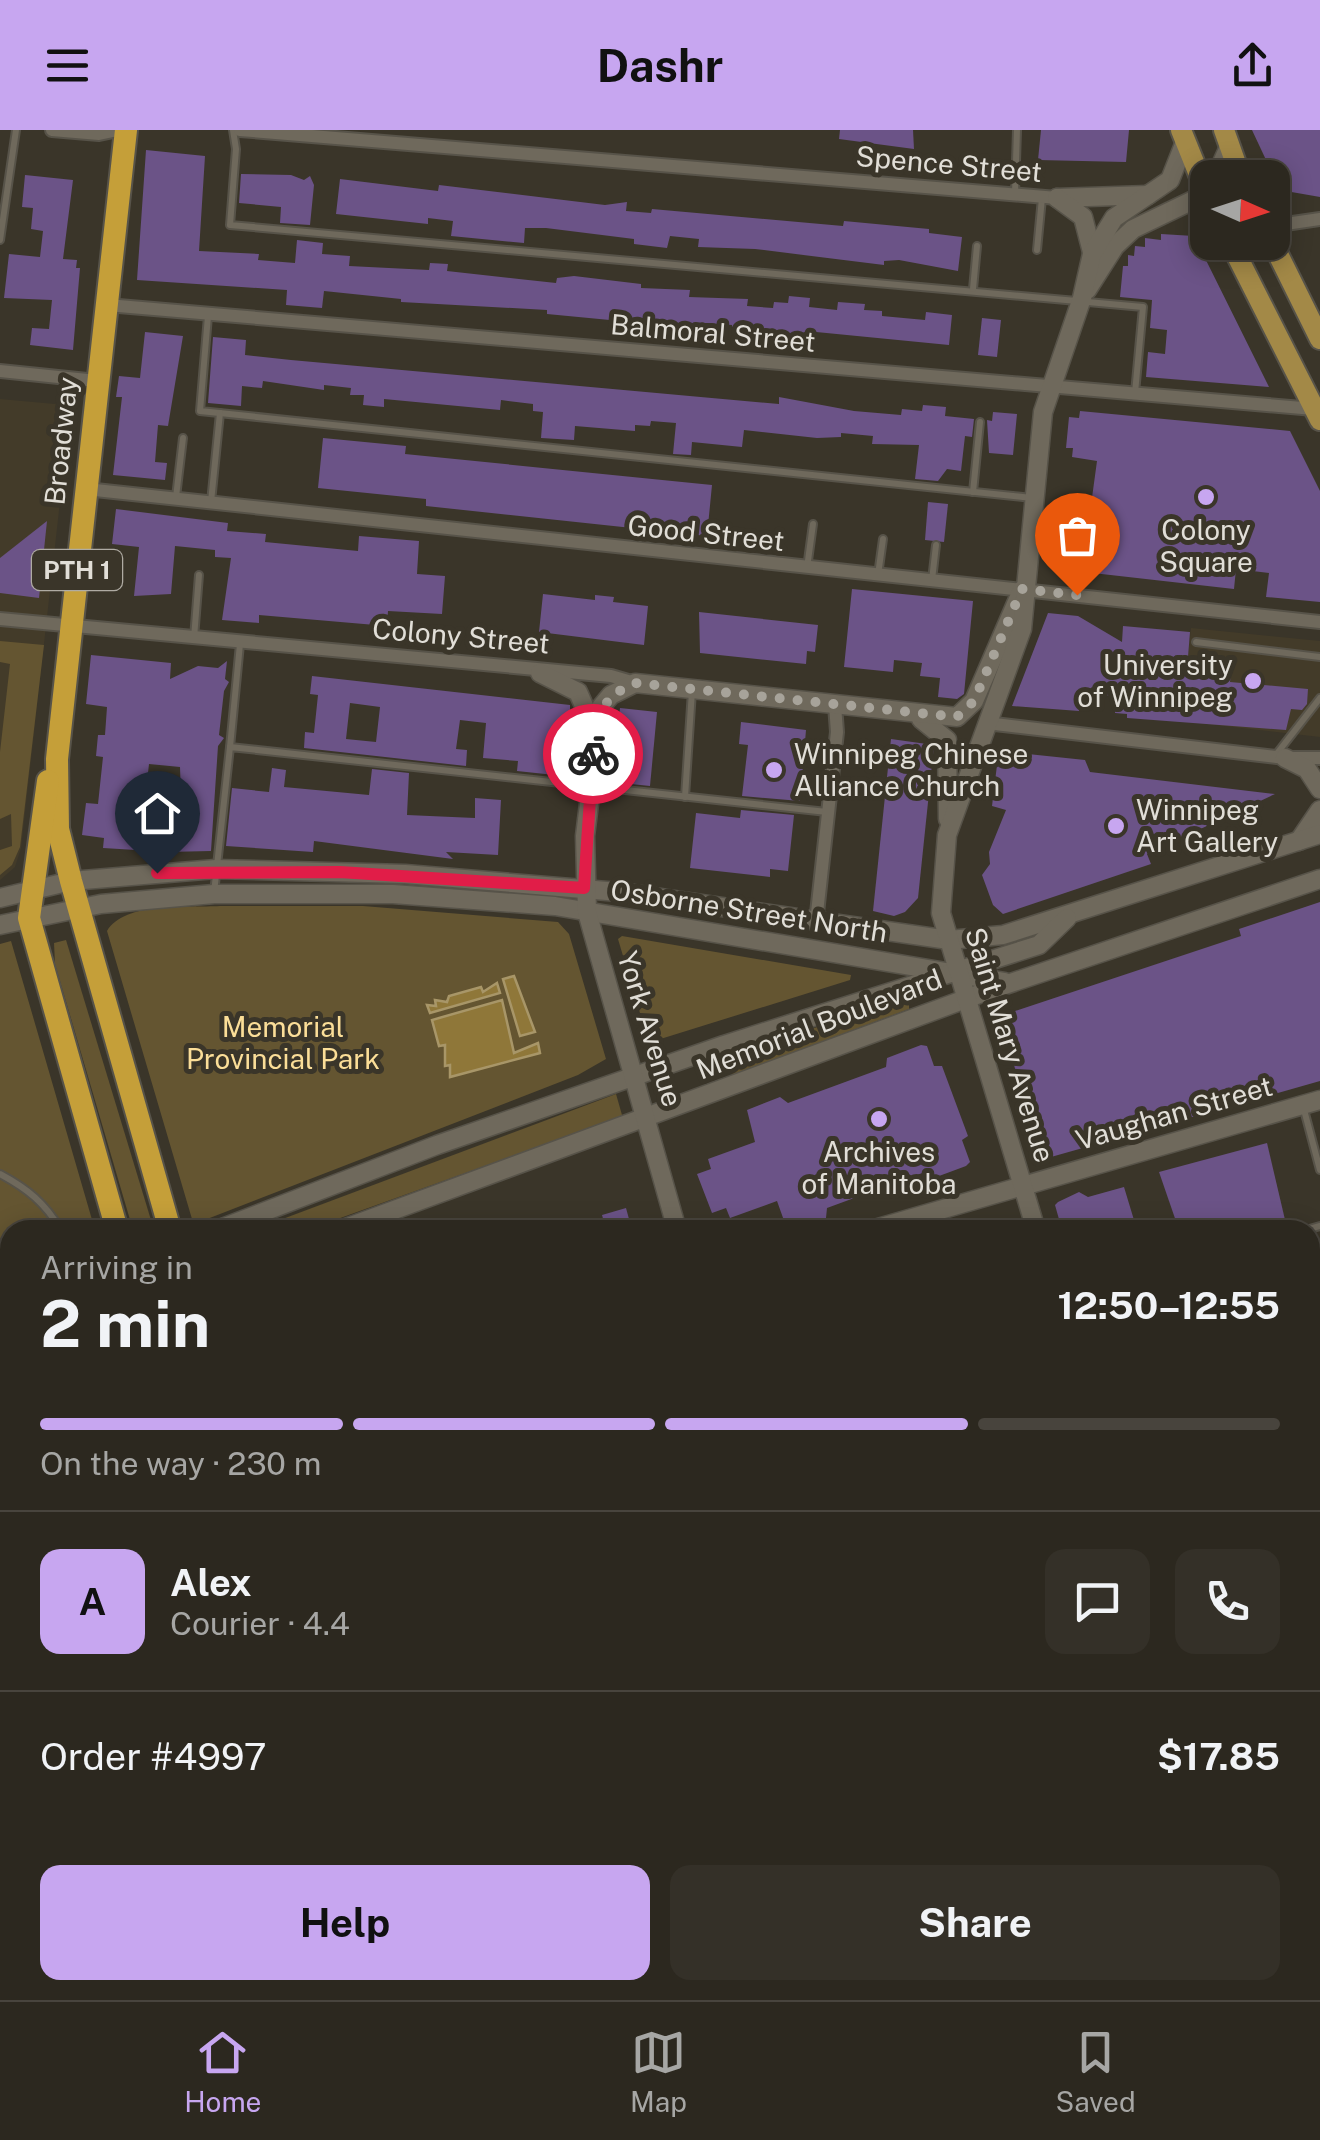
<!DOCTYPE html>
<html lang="en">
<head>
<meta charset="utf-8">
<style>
  body { margin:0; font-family:"Public Sans",sans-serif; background:#343028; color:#f1f3f6; height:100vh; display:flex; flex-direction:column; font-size:38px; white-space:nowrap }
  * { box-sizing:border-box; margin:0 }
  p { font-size:32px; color:#a6a6a4 }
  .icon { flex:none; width:55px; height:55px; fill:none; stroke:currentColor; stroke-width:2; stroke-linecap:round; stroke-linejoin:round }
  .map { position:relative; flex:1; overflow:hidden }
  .side { position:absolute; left:0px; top:1090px; width:1320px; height:780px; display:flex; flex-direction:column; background:#2c281f; border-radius:30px 30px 0 0; box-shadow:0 5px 25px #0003,0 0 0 2px #48443d }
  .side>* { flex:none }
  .needle { width:65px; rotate:93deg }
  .buttons { position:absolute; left:1190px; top:30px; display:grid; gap:20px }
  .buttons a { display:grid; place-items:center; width:100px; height:100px; border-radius:20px; background:#2c281f; box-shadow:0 5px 25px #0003,0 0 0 2px #48443d; font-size:50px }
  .pin { position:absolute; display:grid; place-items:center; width:85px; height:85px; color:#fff; margin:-102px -42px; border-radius:50% 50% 50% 0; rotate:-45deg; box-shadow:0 0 10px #0007 }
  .pin .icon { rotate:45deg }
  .courier { position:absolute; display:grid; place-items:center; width:100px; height:100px; margin:-50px; border:8px solid #e11d48; border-radius:50%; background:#fff; color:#222; box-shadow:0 2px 12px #0007 }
  .headline em { font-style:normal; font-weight:700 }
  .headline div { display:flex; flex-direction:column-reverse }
  .headline { display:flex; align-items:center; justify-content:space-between; height:170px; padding:0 40px }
  h1 { font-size:65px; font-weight:700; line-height:75px }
  .bar { display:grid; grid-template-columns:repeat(4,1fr); gap:15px 10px; align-content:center; height:120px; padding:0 40px }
  .bar i { height:12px; border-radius:8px; background:#48443d }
  .bar .on { background:#c7a6f0 }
  .bar p { grid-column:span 4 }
  .line { display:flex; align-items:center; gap:25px; padding:0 40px; border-top:2px solid #48443d }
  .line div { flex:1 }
  .round { display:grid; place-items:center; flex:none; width:105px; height:105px; border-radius:20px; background:#343028 }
  .cta { display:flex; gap:20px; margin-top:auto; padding:20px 40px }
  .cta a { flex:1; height:115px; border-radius:20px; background:#c7a6f0; color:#111; font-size:40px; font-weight:700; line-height:115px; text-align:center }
  .cta a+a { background:#343028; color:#f1f3f6 }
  header { display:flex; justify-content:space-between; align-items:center; height:130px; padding:0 40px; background:#c7a6f0; color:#111; font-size:45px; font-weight:700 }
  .dock { display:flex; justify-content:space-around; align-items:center; height:140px; border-top:2px solid #48443d; background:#2c281f; font-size:28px; color:#a6a6a4 }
  .dock a { display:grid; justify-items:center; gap:5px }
  .dock .on { color:#c7a6f0 }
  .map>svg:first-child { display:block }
</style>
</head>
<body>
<header><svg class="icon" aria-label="menu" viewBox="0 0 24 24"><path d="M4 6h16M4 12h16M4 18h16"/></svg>Dashr<svg class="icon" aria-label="share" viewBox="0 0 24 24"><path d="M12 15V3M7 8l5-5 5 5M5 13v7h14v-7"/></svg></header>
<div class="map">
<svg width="1320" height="1870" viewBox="0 0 1320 1870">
  <rect width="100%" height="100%" fill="#3a3529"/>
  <!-- built -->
  <g fill="#433b29">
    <path d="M0,269l66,6 4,8 -49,435 -6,19 -15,13z"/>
    <path d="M1191,498l129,13v96l-139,-16z"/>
  </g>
  <!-- green -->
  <g fill="#645531">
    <path d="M0,511l44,4 -24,202 -8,18 -12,10v-25l12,-4 -1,-32 -11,5v-67l10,-88 -10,-2z"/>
    <path d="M220,776h143l195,16 11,12 37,125 -28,16 -376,146 -10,-2 -85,-288c18,-30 81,-23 113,-25z"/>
    <path d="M622,806l229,39 -1,5 -196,61 -9,-11 -27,-91z"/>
    <path d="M66,810l88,290h-21l-78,-266 -1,-21z"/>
    <path d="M11,811l84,289h-85v477l-10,3v-766z"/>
    <path d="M903,872l6,1v6l-176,66 -8,-21z"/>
    <path d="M616,964l6,21 -6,4 -309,111h-54z"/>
    <path d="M951,1860h78l3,10h-79z"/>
  </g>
  <!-- water -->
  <g fill="#8f7739" stroke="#a89668" stroke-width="2.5">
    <path d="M514,846l21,56 -15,4 -17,-57z"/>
    <path d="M497,853l3,10 -70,20 -3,-8 9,1 -1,-6 12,2 2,-6 32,-9 2,5z"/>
    <path d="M502,870l12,53 24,-10 2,10 -90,24v-12l-5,1v-21l-6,1 -7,-26z"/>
  </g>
  <!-- building -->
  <g fill="#6b5387" fill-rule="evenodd">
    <path d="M840,0h73l1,19 -75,-10z"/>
    <path d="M1041,0h88l-3,32 -88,-2z"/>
    <path d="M1252,0h68v67l-40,-7z"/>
    <path d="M146,20l59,6 -6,95 60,3 -1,6 37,3 2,-23 26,3 -1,11 28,2 -1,10 80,4 1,-7 18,1 -1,7 72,8 37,4 1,-5 17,-2 67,8v4l49,2 -1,7 59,2 -1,7 26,2 1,-6 14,1 1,-7 21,2 -1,9 28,3 1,-8 27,2 -1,6 18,1v5l43,4 1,-8 26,3 -3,30 -143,-14v4l-74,-5v-5l-25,-2 -45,2 -115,-11v-4l-146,-8v-3l-77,-8 -2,17 -36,-3 1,-15 -150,-10z"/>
    <path d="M241,44l50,1 13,5 6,-4 4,9 -4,40 -30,-2 1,-16 -42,-4z"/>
    <path d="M25,45l48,5 -10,79 14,1 -1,8h4l-7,82 -43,-5 2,-17 17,1 3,-29 -48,-2 5,-44 31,3 3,-26 -12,-2 2,-21 -11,-1z"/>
    <path d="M340,49l98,12 1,-6 166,20 22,-3 -1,9 25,2 1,-4 191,17 1,-5 85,8v4l33,4 -4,34 -59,-11 -15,1v4l-129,-16 -57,-2 1,-8 -29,-3 -3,12 -33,-4v-5l-88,-11h-21l-1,15 -73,-7 2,-15 -25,-3v6l-92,-10z"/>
    <path d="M1161,104l33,2 75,151 -123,-10 2,-25 17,2 2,-24 -17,-2 2,-28 -32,-3 3,-31h5v-11l6,1 1,-10 10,1v-9l16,2z"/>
    <path d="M982,188l19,2 -4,37 -19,-2z"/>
    <path d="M145,202l38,4 -15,90 -10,-1 -3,37 12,1 -2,17 -52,-5 9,-78h-6l3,-21 21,2z"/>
    <path d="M213,207l33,3 -1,15 46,5 488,44v-7l75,14 47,4 1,-6 20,2 1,-6 23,2 -1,9 29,3 -2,18 -7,-1 -4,35 -14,-2 -9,12 -23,-2 4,-34 -47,-1 1,-8 -32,-3v4l-24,1 -73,-8 -2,17 -50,-5 -1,13 -18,-1 3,-31 -25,-2 -1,5 -15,-1v6l-60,-5 -1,14 -33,-2 2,-26 -10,-1v-7l-32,-4 -1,10 -116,-11v8l-21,-2 1,-10h-14l1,-7 -27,-3v5l-61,-9 -1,7 -20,-2 -1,20 -33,-3z"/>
    <path d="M1080,281l210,20 30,60v111l-54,-5 3,-24 -33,-4 -2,20 -150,-17 5,-51 -18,-2 2,-17 18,3 6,-44 -25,-4 1,-9h-7l3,-31 10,1z"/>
    <path d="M993,282l24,2 -4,41 -24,-2 -2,-33 5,1z"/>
    <path d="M323,308l83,8 -1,8 307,31 -5,51 -281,-30v-7l-108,-11z"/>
    <path d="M928,372l20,2 -4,38 -19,-2z"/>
    <path d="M116,379l112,14 -1,8 39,3 -1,8 93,9 1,-15 60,5 -2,33 28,2 -3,38 -54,-3 -1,15 -128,-11v8l-37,-3 9,-62 -16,-1v-7l-40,-4 -4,48 -37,2 5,-49 -27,-3z"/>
    <path d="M47,391l-8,77 -39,-5v-35z"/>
    <path d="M852,459l121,12 -9,93 -7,5 -19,-2 2,-19 -20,-2 2,-13 -28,-3 -1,12 -49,-5z"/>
    <path d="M543,464l52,6v-5l19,2 -1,5 35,4 -4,39 -105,-13z"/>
    <path d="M699,482l119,13 -3,27 -8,-1 -1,13 -106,-11z"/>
    <path d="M1048,483l30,3 44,26 1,-16 67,6 -2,25 44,5 -2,20 78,7 -1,15 -5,6 -11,-1 -5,21 -159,-12v-4l-12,-1 1,-17 -36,-2 -1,17 -67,-5z"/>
    <path d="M91,525l80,8 -1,16 28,-13 20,2 9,-7 -2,18 4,3 -5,9 -5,44 5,3 -6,8 -7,105 -45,1 8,-56 7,1 -1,-30 -31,-3 -5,45 13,2 -5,40 -49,-3 1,-10 -22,-3 4,-32 12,1 5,-47 -7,-1 2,-21h7l2,-28 -21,-3z"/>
    <path d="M312,546l258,29v17l-9,-1 -5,40 10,1 -2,14 -47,-5 1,-10 -35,-3 3,-35 -26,-3 -4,29 11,1 -1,16 -162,-18 1,-16 9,1 4,-38 -8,-1zM350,573l30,4 -4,35 -30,-3z"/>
    <path d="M620,578l37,4 -7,74 -38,-4z"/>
    <path d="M741,592l65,8 -6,71 -58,-5 6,-51 -9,-1z"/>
    <path d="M891,609l43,6 -16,153 -13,14 -11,4 -21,-5z"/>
    <path d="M1008,622l77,8 5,12 185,22 -128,60 4,10 -148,50 -10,-9 -11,-30 8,-11 -1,-12 17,-42 -14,-4 5,-41z"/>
    <path d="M272,638l14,2 -2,17 85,8 3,-26 37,4 -2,42 68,3v-20l26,2 -3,55 -52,-3 7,7 -139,-18 -1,11 -87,-6 6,-58 37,4z"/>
    <path d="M741,680l53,5 -6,56 -18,-2v8l-80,-9 6,-55 44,5z"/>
    <path d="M1320,772v179l-269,76 -13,-8 -38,-133 241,-80 -2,-7z"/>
    <path d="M921,915l6,1 7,20h8l26,70 -6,4 8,22 -4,4 -35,13 -6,-7 -98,36 -1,10 -34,12 -5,-1 -10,-28 -47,17 -4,-10 -14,5 -15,-39 14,-5 -3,-10 47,-17 -8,-32 33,-13 8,6 98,-36 1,-9z"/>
    <path d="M1267,1013l19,81 -21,6h-86l-20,-58z"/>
    <path d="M1124,1057l13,43h-75l-7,-25 3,-3 21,-10 9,5z"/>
    <path d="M626,1078l6,22h-26l-4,-15z"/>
  </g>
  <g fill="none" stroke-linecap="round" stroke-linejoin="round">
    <defs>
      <g id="lane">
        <path d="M233,0l3,19 -6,76 913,82 -8,86"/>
        <path d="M1015,63l2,-63"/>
        <path d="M0,110l16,-110"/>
        <path d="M1037,120l5,-52"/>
        <path d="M973,159l4,-43"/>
        <path d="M208,186l-8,95 832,87"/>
        <path d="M973,362l7,-70"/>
        <path d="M176,367l7,-59"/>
        <path d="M211,372l9,-89"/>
        <path d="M807,438l6,-44"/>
        <path d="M878,445l5,-36"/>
        <path d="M932,450l4,-35"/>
        <path d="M194,508l5,-63"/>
        <path d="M1196,512l124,15"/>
        <path d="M230,617l10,-103"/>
        <path d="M1275,626l45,-58"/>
        <path d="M685,667l7,-106"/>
        <path d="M157,742l7,-64"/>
        <path d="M214,763l16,-146 597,65"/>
        <path d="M1303,976l17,64"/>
        <path d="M0,1044c28,15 45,29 61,56"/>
        <path d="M1306,1100l14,-4"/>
        <path d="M0,1345l10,-3"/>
        <path d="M1310,1346l10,-3"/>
        <path d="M1310,1597l10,-3"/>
        <path d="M0,1731l10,-3"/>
        <path d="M211,1860l3,10"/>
        <path d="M526,1860l3,10"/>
      </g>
      <g id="street">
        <path d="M52,0l47,4 19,-4"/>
        <path d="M240,0l817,68"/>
        <path d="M1272,96l48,-7"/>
        <path d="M107,175l1207,104"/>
        <path d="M0,241l97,10"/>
        <path d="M86,359l1234,133"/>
        <path d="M0,489l611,57 24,7"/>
        <path d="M986,593l299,35h35"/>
        <path d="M816,792l21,-190 -2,-27"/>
        <path d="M0,1604l10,-3"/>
        <path d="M0,1856l10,-3"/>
      </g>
      <g id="secondary">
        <path d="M1215,48l15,-33"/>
        <path d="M1057,68l91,-3"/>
        <path d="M1057,68l26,19 9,35"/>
        <path d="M1087,160l28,-44 18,-17 75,-36"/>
        <path d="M540,543l38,19 16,37"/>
        <path d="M921,589l26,21 1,79"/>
        <path d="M1285,628l22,11 13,20"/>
        <path d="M1299,711l21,-31"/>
        <path d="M0,768l71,-17 145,-12 189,5 214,18 330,48 54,-5 317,-101"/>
        <path d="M0,795l101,-21 113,-10h179l162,12 450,76"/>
        <path d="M217,1100l220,-85 287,-100 315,-100 28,-27"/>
        <path d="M340,1100l650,-240 330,-111"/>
        <path d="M677,1100l-90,-318 -2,-76 16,-129 10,-12 24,-12 322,34 17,-16 48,-111"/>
        <path d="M871,1100l449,-130"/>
        <path d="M1036,1100l-95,-317 6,-78 75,-206 21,-217 39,-114 10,-44 22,-36 56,-38 15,-38"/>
        <path d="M1310,1221l10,-3"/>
        <path d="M1310,1471l10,-2"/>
        <path d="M1310,1722l10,-3"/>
        <path d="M1258,1860l3,10"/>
        <path d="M807,1870l31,-10"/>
      </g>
      <g id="primary">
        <path d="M1181,0l27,67"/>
        <path d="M1224,0l17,48"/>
        <path d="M1230,112l90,178"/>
        <path d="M1272,112l48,97"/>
      </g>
      <g id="highway">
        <path d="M126,0l-69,629 1,70 13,52 99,349"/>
        <path d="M48,651l-19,137 88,312"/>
        <path d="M342,1860l3,10"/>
        <path d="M394,1860l3,10"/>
      </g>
    </defs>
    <!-- lane casing -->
    <use href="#lane" stroke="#575349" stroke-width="10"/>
    <!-- street casing -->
    <use href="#street" stroke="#575349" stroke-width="16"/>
    <!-- secondary casing -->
    <use href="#secondary" stroke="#575349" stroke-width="21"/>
    <!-- primary casing -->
    <use href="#primary" stroke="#575349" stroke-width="24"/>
    <!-- highway casing -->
    <use href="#highway" stroke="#575349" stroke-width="26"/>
    <!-- lane -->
    <use href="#lane" stroke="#6f695c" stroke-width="6"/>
    <!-- street -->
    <use href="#street" stroke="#6f695c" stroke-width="12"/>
    <!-- secondary -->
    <use href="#secondary" stroke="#6f695c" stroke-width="18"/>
    <!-- primary -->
    <use href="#primary" stroke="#a38947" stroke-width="20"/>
    <!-- highway -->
    <use href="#highway" stroke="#c59f39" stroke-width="22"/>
  </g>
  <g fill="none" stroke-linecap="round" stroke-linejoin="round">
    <!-- done -->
    <path stroke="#a7a39a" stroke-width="10" stroke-dasharray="0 18" d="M593,624c4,-36 6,-56 42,-71l322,34 17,-16 48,-112 55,6"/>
    <!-- route -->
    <path stroke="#e11d48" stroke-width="12" d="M157,743l183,-1 244,16 9,-134"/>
  </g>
  <!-- markers -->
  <g fill="#c7a6f0" stroke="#3a3529" stroke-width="4">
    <circle cx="1206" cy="367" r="10"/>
    <circle cx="1253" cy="551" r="10"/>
    <circle cx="774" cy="640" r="10"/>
    <circle cx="1116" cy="696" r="10"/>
    <circle cx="879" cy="989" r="10"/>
  </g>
  <g text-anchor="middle" stroke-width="10" stroke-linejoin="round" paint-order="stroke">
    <!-- shield labels -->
    <rect fill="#3a3529" stroke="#afaba3" stroke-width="2.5" x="32" y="420" width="90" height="40" rx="8"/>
    <g font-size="25" font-weight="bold" fill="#e1ded7">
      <text x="77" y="449">PTH 1</text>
    </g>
    <!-- street labels -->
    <g font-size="28" fill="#e1ded7" stroke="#3a3529">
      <text transform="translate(949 34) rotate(5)" y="10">Spence Street</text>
      <text transform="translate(713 203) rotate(5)" y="10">Balmoral Street</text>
      <text transform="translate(61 311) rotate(-84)" y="10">Broadway</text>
      <text transform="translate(706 403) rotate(6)" y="10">Good Street</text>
      <text transform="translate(461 506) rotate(5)" y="10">Colony Street</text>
      <text transform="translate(749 781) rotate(9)" y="10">Osborne Street North</text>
      <text transform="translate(819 894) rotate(-21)" y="10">Memorial Boulevard</text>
      <text transform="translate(650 899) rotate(73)" y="10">York Avenue</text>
      <text transform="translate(1010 915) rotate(73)" y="10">Saint Mary Avenue</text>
      <text transform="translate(1174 983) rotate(-16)" y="10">Vaughan Street</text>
    </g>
    <!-- poi labels -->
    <g font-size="28" fill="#e1ded7" stroke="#3a3529">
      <text x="1206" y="410">Colony<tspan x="1206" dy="32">Square</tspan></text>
      <text x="1233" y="545" text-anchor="end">University<tspan x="1233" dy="32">of Winnipeg</tspan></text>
      <text x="794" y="634" text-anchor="start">Winnipeg Chinese<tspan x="794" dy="32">Alliance Church</tspan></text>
      <text x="1136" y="690" text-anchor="start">Winnipeg<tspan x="1136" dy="32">Art Gallery</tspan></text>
      <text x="879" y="1032">Archives<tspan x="879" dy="32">of Manitoba</tspan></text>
    </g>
    <!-- park labels -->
    <g font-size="28" fill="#fbde98" stroke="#3a3529">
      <text x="283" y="907">Memorial<tspan x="283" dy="32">Provincial Park</tspan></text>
    </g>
  </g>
</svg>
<div class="buttons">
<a><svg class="needle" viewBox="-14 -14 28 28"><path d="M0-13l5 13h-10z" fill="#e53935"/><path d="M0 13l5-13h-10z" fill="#a6a6a4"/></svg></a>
</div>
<div class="pin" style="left:1077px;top:465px;background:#ea580c"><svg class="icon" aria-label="bag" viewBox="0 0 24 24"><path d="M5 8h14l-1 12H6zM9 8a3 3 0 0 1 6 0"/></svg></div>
<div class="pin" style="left:157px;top:743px;background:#1f2937"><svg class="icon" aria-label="home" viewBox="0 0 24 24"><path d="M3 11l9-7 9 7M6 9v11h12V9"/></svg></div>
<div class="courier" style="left:593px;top:624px"><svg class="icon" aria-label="bike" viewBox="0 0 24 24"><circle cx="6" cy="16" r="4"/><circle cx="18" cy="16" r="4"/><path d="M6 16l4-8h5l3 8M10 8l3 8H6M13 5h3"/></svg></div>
<section class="side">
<div class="headline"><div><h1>2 min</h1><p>Arriving in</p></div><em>12:50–12:55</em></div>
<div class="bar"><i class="on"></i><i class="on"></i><i class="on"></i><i></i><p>On the way · 230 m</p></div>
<div class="line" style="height:180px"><b class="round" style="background:#c7a6f0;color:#111">A</b><div><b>Alex</b><p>Courier · 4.4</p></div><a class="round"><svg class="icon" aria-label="chat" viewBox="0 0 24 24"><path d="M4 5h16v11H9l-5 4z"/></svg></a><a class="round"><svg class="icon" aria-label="phone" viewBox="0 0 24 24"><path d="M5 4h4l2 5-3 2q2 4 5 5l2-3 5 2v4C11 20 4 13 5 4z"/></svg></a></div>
<div class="line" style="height:130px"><div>Order #4997</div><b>$17.85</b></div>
<div class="cta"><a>Help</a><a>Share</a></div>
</section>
</div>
<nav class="dock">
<a class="on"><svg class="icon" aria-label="home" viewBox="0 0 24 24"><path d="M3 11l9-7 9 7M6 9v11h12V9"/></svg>Home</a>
<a><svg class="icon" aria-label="map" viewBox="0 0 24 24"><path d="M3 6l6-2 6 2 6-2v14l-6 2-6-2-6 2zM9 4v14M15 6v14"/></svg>Map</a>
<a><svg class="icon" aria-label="saved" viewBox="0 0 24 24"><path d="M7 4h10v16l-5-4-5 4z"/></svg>Saved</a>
</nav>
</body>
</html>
